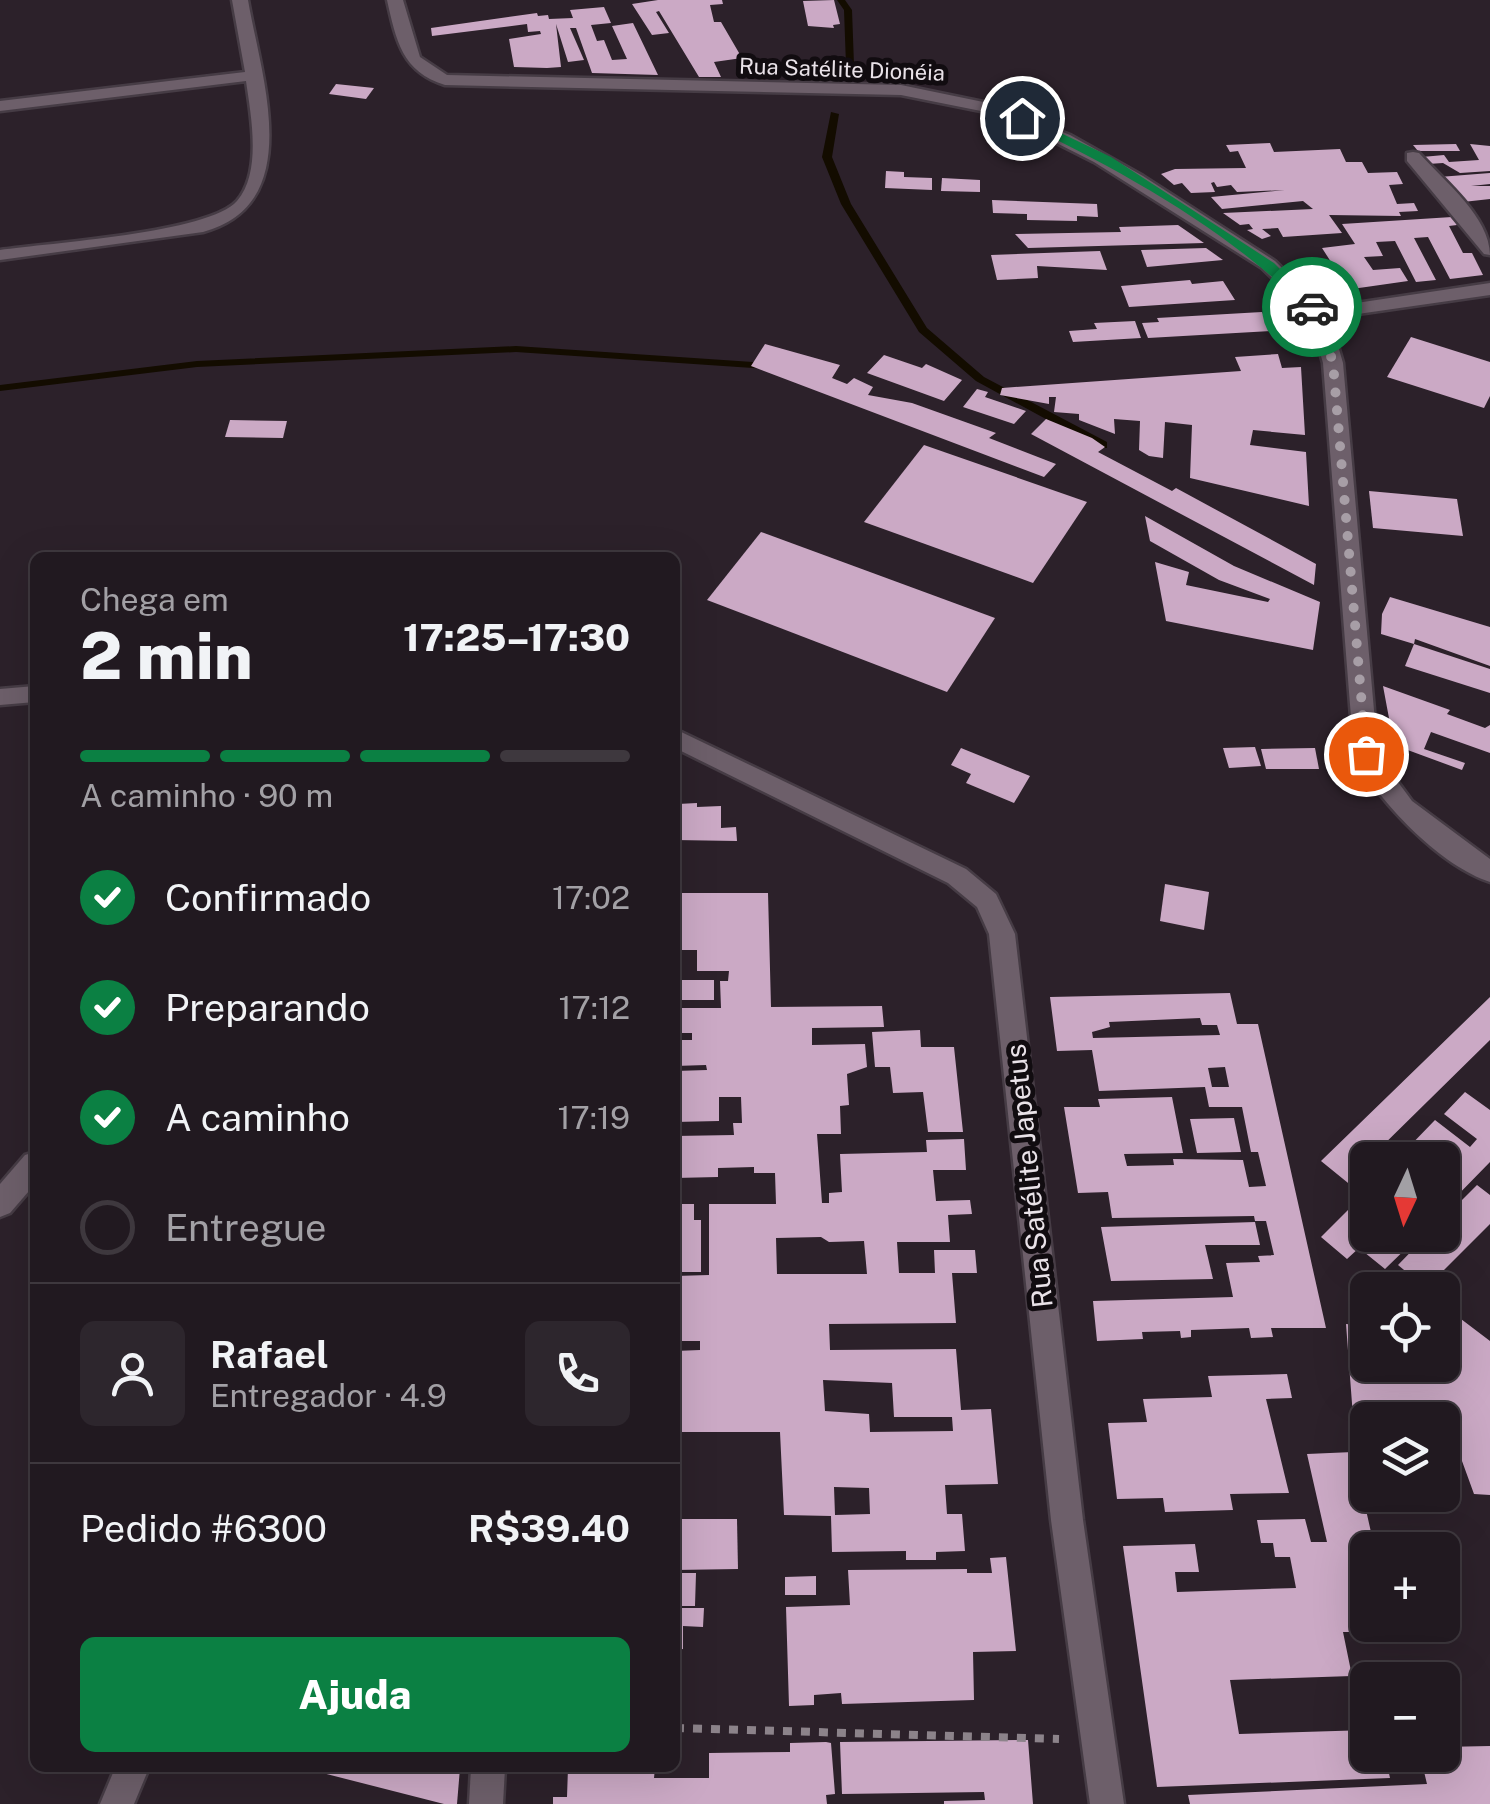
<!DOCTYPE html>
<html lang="pt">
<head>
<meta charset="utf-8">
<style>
  body { margin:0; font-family:"Public Sans",sans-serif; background:#2d262d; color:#f1f3f6; height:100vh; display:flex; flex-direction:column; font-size:38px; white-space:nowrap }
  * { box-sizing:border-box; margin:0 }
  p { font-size:32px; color:#a2a0a5 }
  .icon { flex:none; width:55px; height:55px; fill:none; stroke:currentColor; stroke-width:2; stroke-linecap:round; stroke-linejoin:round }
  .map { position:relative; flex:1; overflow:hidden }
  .panel { position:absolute; left:30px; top:552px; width:650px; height:1220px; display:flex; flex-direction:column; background:#211920; border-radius:15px; box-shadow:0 10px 40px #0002,0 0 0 2px #3e383e }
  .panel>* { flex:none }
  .needle { width:65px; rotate:184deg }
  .buttons { position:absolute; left:1350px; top:1142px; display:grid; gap:20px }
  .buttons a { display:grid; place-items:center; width:110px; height:110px; border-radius:15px; background:#211920; box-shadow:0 10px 40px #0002,0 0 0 2px #3e383e; font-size:50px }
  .pin { position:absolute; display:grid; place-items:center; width:85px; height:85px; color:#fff; margin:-42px; border:5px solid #fff; border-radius:50%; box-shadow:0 2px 10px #0007 }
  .courier { position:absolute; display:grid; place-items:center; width:100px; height:100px; margin:-50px; border:8px solid #0b8043; border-radius:50%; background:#fff; color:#222; box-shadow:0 2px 12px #0007 }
  .headline em { font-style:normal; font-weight:800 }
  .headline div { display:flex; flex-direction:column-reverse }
  .headline { display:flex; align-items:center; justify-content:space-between; height:170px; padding:0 50px }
  h1 { font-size:65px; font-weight:800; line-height:75px }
  .bar { display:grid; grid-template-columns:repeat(4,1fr); gap:15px 10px; align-content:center; height:120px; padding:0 50px }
  .bar i { height:12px; border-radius:8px; background:#3e383e }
  .bar .selected { background:#0b8043 }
  .bar p { grid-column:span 4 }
  .line { display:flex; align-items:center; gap:25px; padding:0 50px; border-top:2px solid #3e383e }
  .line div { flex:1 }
  .round { display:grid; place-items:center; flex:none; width:105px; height:105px; border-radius:15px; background:#2d262d }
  ol { padding:0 50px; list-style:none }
  li { display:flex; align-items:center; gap:30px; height:110px }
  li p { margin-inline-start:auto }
  li .icon { padding:10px; border-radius:50%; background:#0b8043; color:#fff; stroke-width:4 }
  li:last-child { color:#a2a0a5 }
  li i { width:55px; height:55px; border:5px solid #3e383e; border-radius:50% }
  .primary-button { display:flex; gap:20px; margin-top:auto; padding:20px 50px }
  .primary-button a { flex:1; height:115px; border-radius:15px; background:#0b8043; color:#fff; font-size:40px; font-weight:800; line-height:115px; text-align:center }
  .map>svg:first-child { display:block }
</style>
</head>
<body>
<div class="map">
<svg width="1490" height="1804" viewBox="0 0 1490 1804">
  <rect width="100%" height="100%" fill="#2c212a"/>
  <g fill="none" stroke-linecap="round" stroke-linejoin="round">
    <!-- stream -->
    <g fill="#130c00" fill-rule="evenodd">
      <path d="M837,0h8l7,10 2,55 -4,3 -4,-3 -2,-55z"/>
      <path d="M831,112l8,2 -7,43 19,47 76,124 57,49 123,65v6h-8l-123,-67 -57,-49 -78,-128 -19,-47z"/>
      <path d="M516,346l251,17 5,3 -5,3 -251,-17 -319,15 -197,24v-6l197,-24z"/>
    </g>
  </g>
  <!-- building -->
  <g fill="#cba9c5" fill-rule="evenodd">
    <path d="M658,0h64l1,4 -13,1 4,17h7l21,36 -28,4 7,15h-22l-40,-66 -3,1 13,21 -17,2 -20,-31z"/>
    <path d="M834,0l6,24 -7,1 1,3 -26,-2 -5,-25z"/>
    <path d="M604,7l7,16 -20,2 6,16 7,-1 8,20 15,-1 -15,-33 21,-3 25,52 -66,-2 -16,-45h-6l14,32 -16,2 -12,-38 5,43 -14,1 -33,-1 -5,-28 32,-5 -1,-3 -12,1 -1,-8 -95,12 -1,-8 106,-15 1,3 10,-1 1,4 24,-1 -3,-8z"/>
    <path d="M336,84l38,4 -8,11 -37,-5z"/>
    <path d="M1270,143l4,9 66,-3 6,13h16l6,11 29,-1 6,12 -14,1 8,19 17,-1 4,8 -19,1 2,4 -72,-1 13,18 -59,4 -5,-9 -16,1 9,7 -9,3 -15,-9 6,-1 -4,-5 -9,1 -17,-12 90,-4 -10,-8 -81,8 -11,-12 74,-7 -48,2 -6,-7 -14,2 -3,-5 -3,1 4,9 -24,1 -9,-10 -8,2 -13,-11 14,-5 71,-1 -8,-17 -8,1 -4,-7z"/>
    <path d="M1456,144l4,7h-42l-5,-6z"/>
    <path d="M1470,144l20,2v25l-30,2 -17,-10 -15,1 -6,-7 22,-2 5,7 30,-2z"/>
    <path d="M886,171l18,1v5l28,1v12l-47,-2z"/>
    <path d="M1490,173v11l-19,2h19v13l-27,3 -24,-25z"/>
    <path d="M942,178l38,2v12l-39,-1z"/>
    <path d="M992,200l105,4 1,13 -21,-1v5l-50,-1v-6l-34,-1z"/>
    <path d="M1452,217l5,8 -8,1 14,27h9l11,22 -33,4 -22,-42 -14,1 22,42 -20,2 -21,-41 -19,1 7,14 -19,1 9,13 27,-2 8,13 -56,8 -24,-3 -27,-19 30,-5 -9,-14 33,-4 -13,-20z"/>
    <path d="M1178,225l26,18 -176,5 -13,-14 106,-2 -2,-5z"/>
    <path d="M1206,248l17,12 -76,7 -6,-17z"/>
    <path d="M1100,251l7,19 -70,-4 1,12 -41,2 -6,-25z"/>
    <path d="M1190,280l2,4 31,-3 12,19 -106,7 -8,-21z"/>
    <path d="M1262,312l9,19 -123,7 -6,-15 17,-1 -2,-4z"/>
    <path d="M1135,321l6,17 -68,4 -4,-11 28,-2 -3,-6z"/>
    <path d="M1411,337l79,25v34l-6,12 -97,-31z"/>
    <path d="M765,344l75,21 -8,13 15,6 7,-6 19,9 -5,8 44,8 84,30 -7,5 67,26 -12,13 -293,-111z"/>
    <path d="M1278,354l4,14 19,-1 4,68 -52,-5 -3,15 56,7 3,54 -119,-28 2,-53 -27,-3 -2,36 -14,-2 -10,-6 1,-29 -26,-2 1,15 -36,-14v-6l-25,-2 2,-15h-7v7l-49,-9 2,-7 239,-17 -6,-14z"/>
    <path d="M884,355l38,13 4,-4 36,16 -18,21 -77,-28z"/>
    <path d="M977,389l11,3 -3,5 41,14 -12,13 -51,-17z"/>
    <path d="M1046,419l46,19 13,9 -7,5 74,39 4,-3 140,76 -2,21 -283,-151z"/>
    <path d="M230,420l57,1 -4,17 -58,-1z"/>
    <path d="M924,445l163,57 -54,81 -169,-61z"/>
    <path d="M1369,491l88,8 6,37 -90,-8z"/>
    <path d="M1145,516l89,50 86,36 -7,48 -147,-29 -11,-59 34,10 -3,13 82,17 2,-3 -51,-19 -69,-39z"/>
    <path d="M761,532l234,86 -48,74 -240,-92z"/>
    <path d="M1390,597l100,30v39l-75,-27 -1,5 -33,-10 1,-20z"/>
    <path d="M1414,644l76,25v24l-85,-27z"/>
    <path d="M1383,686l67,24 -3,4 38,14 5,-3v28l-59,-21 -7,17 41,14 -3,7 -68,-25z"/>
    <path d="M1255,747l6,19 -32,2 -6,-20z"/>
    <path d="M961,748l69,28 -16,27 -48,-20 5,-9 -20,-9z"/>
    <path d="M1315,748l4,21h-53l-5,-20z"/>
    <path d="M675,800l3,4 19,-1v4l24,-1v22l15,-1 1,14 -62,-1z"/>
    <path d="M1165,884l44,8 -5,38 -44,-9z"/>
    <path d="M675,893h93l3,114 111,-1 2,21 -72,1v17l53,-1 2,23 -20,7 2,31 -9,1 1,28h-24l5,69h7v-10l13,-1 -2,-38 87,-2 -1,-12 38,-1 2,31h-33l3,31 34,-1 2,14 -24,1 2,27h-53l2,31h36l-1,-23h41l2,23h-25l4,50 -127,1 1,26 126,-1 5,61 30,-1 7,75 -53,1 2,29h15l3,37 -29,1v8h-30v-9l-74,1 -1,-36 -47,-1 -4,-83h-105v-81l25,-1v-9h-25v-65l34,-1v-71h67l-1,-31h-21v-6l-36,1v9l-43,1v-42l59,-1 -1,-12h9l-1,-26h-22v24l-44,1v-51l32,-1 -1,-5 -31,1v-26h17v-7h-17v-25h46l-1,-27h8l1,-10h-32v-21h-22zM821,1237l8,5 35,-1 3,33h-90l-1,-36zM823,1380l69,3 2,34h58l1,14 -83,1 -1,-18 -44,-3zM834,1487l35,1 1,26 -35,1z"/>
    <rect x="675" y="980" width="39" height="20"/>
    <path d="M1230,993l7,31h21l68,304h-55l2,9 -22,1 -2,-10 -58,2v7l-10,1 -1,-7 -38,1 1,7 -46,2 -4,-40 140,-4 -7,-34 34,-1 -2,-6 16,-1 -8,-34h-11l-1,-5 -142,2 -4,-26 -30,1 -14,-86h36l-2,-8 74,-2 11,56 -59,1 3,12 47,-1 -1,-6 70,1 6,27 17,-1 -8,-34h-7l-9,-45h-33l-4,-20 -106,4 -7,-41 -35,1 -7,-54zM1200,1018l2,7h15l3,10 -127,3 -1,-6 18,-5 -1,-5zM1225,1067l4,20h-17l-4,-19z"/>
    <path d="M1490,997v43l-122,120v13l-15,14 -32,-26z"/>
    <path d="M920,1030l1,17h33l9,85h-35l-5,-40 -30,1 -3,-26h-15l-3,-35z"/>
    <path d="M1465,1092l25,18v52l-41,42 -7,-5v-39h-28l-10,-8 31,-32 35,27 7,-8 -33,-25z"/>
    <path d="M1234,1118l7,34 -44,1 -7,-34z"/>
    <path d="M1477,1185l13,10v29l-64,64 -28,-23 29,-30h15v-15z"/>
    <path d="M1368,1190v45h52l-35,34 -26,-21 -12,11 -26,-22z"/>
    <path d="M675,1204h19v16h7v52h-26z"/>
    <path d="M1255,1222l5,23h-55l8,34 -102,2 -10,-54z"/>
    <path d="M1442,1317l19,2 29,22v154l-16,-1 -20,-55 -12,-1v-18h-74v11l-14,-1 -8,-106 22,2v39h74z"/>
    <path d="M1287,1374l5,24 -26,1 23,94 -59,1 3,16 -68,2 -2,-14 -46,1 -9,-76 39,-1 -4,-23 69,-2 -4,-21z"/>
    <path d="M1353,1452l22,98h-7v75h23l2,7h-50l9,44 -122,4 9,54 129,-4v25h17l5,23 -233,9 -34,-241 72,-2 4,28h-24l2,20 119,-4 -6,-31h-15l-2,-14h-12l-4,-23 48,-1 6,23h16l-20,-88z"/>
    <path d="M675,1519h62l1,50 -63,1z"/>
    <path d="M1006,1557l10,94 -43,1 1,48 -132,4 -1,-11 -27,2v10l-25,1 -3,-99 64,-2 -2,-35 119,-1v4h25l-2,-15z"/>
    <path d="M675,1573h21l-1,33h-20z"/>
    <path d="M816,1576v19h-31v-18z"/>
    <path d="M675,1608h29l-1,19 -20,-1v23l-8,1z"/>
    <path d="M1028,1740l5,64h-89v-3l41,-1 -1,-8 -142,2 -2,-52z"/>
    <path d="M826,1742l5,1 4,51 -9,1 1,9h-274v-7h14l1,-29h87l-1,10h55v-25l81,-1v-9z"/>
    <path d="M1490,1746v58h-300l-2,-9 239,-11 -7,-29h22v-8z"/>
    <path d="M303,1768h157l-3,36h-13z"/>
  </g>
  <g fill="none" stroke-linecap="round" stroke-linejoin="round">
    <defs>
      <g id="street">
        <path d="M232,0h16c13,77 59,204 -45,232l-203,28v-10c48,-7 209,-17 237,-49 25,-29 14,-85 9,-120l-246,30v-10l245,-29z"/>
        <path d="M387,0h16l17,57 27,18 454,10 92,19 77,31 73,41 132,85 48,47 167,-25v12l-160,23 13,45 35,392 34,46 78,58v23c-51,-17 -111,-80 -136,-127l-31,-392 -14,-49 -47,-46 -168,-106 -73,-37 -40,-14 -80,-16 -456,-10c-43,-13 -49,-45 -58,-85z"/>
        <path d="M1413,152l6,1c25,28 71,64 71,102l-6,-1 -77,-93v-8z"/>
        <path d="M35,686v16l-35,3v-16z"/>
        <path d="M675,729l291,140 30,25 19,40 68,586 41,284h-34l-39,-284 -62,-586 -12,-27 -29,-24 -273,-135z"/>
        <path d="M35,1152v32l-25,29 -10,4v-33l25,-29z"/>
        <path d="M115,1768h34l-15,36h-34z"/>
        <path d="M471,1768h34l-2,36h-34z"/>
      </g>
    </defs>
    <!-- street casing -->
    <use href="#street" stroke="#463c45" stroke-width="5"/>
    <!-- path -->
    <path stroke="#8c838a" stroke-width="8" stroke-dasharray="9 9" stroke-linecap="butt" d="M675,1728l384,11"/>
    <!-- street -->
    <use href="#street" fill="#6d5f6a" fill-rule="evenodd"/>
  </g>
  <!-- route -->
  <path fill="#0b8043" d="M1018,116h7l86,41 163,106 44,44 -10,3c-81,-81 -187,-140 -290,-189z"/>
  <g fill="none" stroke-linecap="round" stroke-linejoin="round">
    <!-- done -->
    <path stroke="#a79ea6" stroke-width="10" stroke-dasharray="0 18" d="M1312,307l6,7 15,49 33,391"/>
  </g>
  <g text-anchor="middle" stroke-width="10" stroke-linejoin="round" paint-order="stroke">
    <!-- far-street labels -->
    <g font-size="22" fill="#e9e2e8" stroke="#110c10">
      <text transform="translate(842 69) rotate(2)" y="8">Rua Satélite Dionéia</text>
    </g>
    <!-- street labels -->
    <g font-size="28" fill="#e9e2e8" stroke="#110c10">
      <text transform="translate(1029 1176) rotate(-96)" y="10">Rua Satélite Japetus</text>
    </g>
  </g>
</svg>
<div class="buttons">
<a><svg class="needle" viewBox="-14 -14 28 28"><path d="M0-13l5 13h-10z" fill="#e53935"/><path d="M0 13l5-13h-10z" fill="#a2a0a5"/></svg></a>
<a><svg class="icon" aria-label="locate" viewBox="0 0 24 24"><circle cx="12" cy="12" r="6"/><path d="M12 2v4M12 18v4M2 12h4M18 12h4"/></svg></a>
<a><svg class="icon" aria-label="layers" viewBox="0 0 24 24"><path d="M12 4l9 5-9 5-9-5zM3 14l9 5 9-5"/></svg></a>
<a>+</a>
<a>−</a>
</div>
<div class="pin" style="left:1366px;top:754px;background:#ea580c"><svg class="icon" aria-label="bag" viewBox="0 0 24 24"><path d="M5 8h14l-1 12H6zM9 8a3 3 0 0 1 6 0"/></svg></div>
<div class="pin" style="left:1022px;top:118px;background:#1f2937"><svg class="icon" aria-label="home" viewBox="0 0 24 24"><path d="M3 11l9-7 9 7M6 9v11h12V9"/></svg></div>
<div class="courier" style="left:1312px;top:307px"><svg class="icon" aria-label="car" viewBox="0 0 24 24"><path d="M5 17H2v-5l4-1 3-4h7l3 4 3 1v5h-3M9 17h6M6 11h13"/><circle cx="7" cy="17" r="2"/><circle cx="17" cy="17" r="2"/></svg></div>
<section class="panel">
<div class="headline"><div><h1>2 min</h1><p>Chega em</p></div><em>17:25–17:30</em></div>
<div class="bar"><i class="selected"></i><i class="selected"></i><i class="selected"></i><i></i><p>A caminho · 90 m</p></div>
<ol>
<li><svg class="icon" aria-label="check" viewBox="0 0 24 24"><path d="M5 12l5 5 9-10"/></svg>Confirmado<p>17:02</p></li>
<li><svg class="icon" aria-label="check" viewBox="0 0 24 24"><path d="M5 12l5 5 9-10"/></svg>Preparando<p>17:12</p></li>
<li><svg class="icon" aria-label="check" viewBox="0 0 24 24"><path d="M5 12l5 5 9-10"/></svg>A caminho<p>17:19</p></li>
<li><i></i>Entregue</li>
</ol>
<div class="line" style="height:180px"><a class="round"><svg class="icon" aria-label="person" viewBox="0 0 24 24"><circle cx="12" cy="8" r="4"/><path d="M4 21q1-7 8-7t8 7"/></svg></a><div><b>Rafael</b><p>Entregador · 4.9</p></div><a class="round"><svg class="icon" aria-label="phone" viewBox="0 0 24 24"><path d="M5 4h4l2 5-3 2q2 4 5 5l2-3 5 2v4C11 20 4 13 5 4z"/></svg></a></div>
<div class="line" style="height:130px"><div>Pedido #6300</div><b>R$39.40</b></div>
<div class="primary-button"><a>Ajuda</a></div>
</section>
</div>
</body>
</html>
